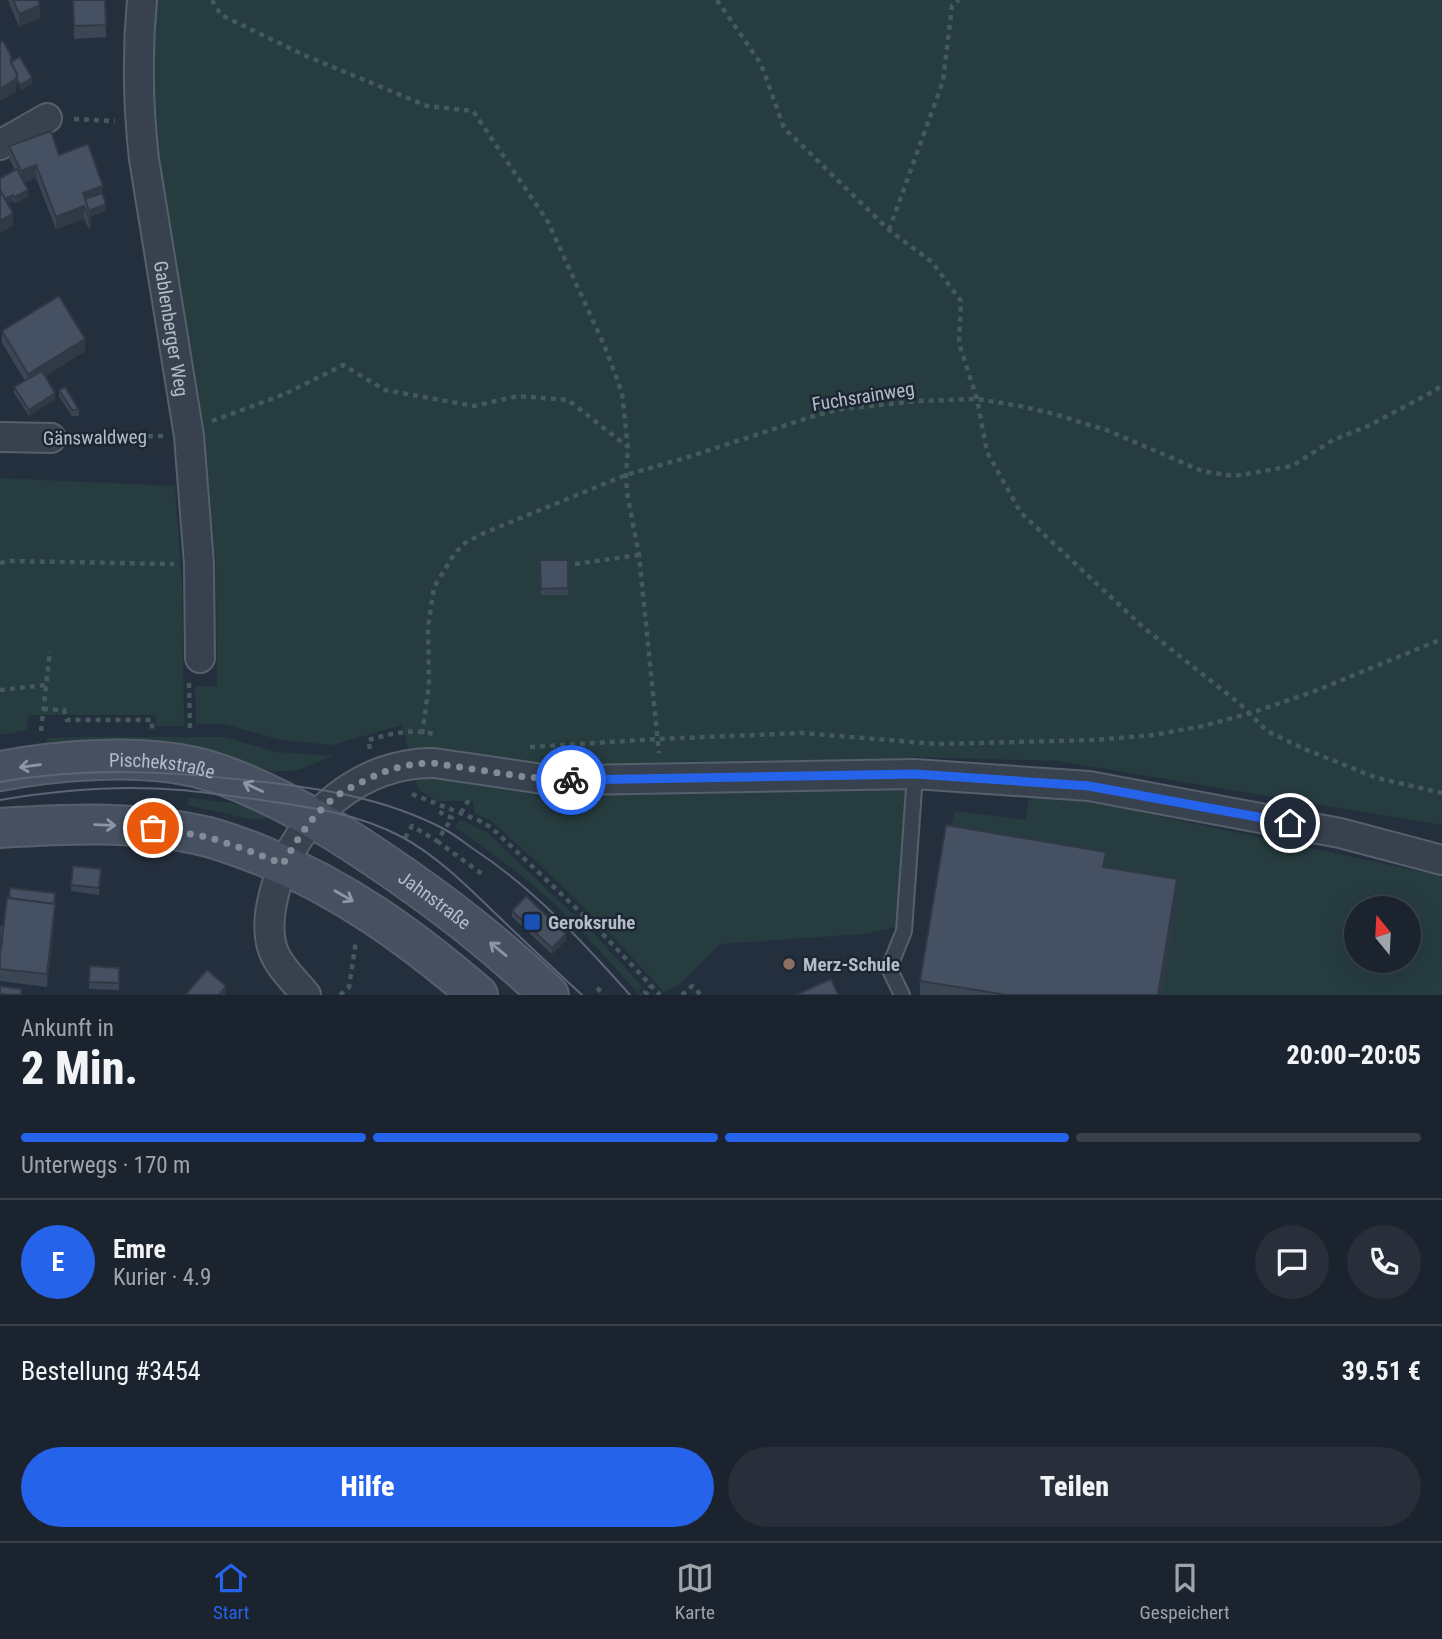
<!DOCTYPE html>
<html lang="de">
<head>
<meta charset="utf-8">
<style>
  body { margin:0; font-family:"Roboto Condensed",sans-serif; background:#282f3a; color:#f1f3f6; height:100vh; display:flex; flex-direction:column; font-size:26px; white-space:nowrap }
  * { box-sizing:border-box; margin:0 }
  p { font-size:23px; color:#a0a4aa }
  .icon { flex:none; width:38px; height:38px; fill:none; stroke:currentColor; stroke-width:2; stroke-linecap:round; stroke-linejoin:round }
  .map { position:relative; height:995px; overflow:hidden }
  .details { display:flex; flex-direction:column; background:#1b232e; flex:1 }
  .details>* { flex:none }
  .needle { width:46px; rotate:342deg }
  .fabs { position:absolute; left:1344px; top:896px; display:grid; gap:14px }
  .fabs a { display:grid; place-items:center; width:77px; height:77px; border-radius:50%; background:#1b232e; box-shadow:0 7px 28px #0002,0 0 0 2px #39404a; font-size:35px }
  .pin { position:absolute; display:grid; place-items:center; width:60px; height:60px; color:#fff; margin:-30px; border:4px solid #fff; border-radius:50%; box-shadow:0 2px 7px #0007 }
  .courier { position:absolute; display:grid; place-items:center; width:70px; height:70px; margin:-35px; border:5px solid #2563eb; border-radius:50%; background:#fff; color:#222; box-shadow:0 2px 9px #0007 }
  .head em { font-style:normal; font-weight:800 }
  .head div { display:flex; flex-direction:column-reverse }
  .head { display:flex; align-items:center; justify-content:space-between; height:119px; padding:0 21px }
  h1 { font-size:46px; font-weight:800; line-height:52px }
  .bar { display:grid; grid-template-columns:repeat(4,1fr); gap:10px 7px; align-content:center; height:84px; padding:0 21px }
  .bar i { height:9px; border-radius:5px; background:#39404a }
  .bar .active { background:#2563eb }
  .bar p { grid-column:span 4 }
  .line { display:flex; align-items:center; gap:18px; padding:0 21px; border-top:2px solid #39404a }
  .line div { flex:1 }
  .round { display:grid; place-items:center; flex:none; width:74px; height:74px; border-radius:37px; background:#282f3a }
  .button { display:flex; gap:14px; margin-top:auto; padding:14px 21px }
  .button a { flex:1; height:80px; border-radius:42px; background:#2563eb; color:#fff; font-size:28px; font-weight:800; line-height:80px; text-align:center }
  .button a+a { background:#282f3a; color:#f1f3f6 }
  .dock { display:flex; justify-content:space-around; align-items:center; height:98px; border-top:2px solid #39404a; background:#1b232e; font-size:19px; color:#a0a4aa }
  .dock a { display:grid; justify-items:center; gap:4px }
  .dock .active { color:#2563eb }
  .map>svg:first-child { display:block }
</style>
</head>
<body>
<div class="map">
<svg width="1442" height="995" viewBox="0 0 1442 995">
  <rect width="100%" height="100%" fill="#242f3e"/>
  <!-- green -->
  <g fill="#263c3f" fill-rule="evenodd">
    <path d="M152,0h1290v825l-385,-64 -143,-4 -14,169 -35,8 -145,10 -41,41 -15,7 -61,-66 -52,-51 -61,-55 -15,-6 -2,-13h-37l-18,-12 -16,-64 -70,20 -52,-5 -56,-16h-28l-1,-38h22l-1,-122 -39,-277 -29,-169z"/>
    <path d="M0,478l175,8 7,96 2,144h-28v-11h-128l-1,15 -27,5z"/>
    <path d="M84,737h140l53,15 56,4 -29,12 -11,3h-22l-61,-16 -163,-10v-7z"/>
    <path d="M1031,789l411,87v119h-280l15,-92 -231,-54 9,-38 70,9zM1356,908h53v53h-53z"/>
    <path d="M189,798l60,7 17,8v5l-11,2 -67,-15z"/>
    <path d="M460,820l27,12 107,102 47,51 1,2 -3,3 3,5h-2c-29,-32 -58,-65 -90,-95 -30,-27 -62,-50 -95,-73z"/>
  </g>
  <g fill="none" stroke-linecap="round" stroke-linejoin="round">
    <defs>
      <path id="lane" d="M902,995l-13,-27 15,-37 11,-157"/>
      <g id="street">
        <path id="s1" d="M142,0c-5,53 -4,106 2,159l45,277 10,128 1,94"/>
        <path d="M0,145l47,-27"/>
        <path d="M0,437l51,1"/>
        <path d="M306,995c-11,-14 -29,-30 -34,-48 -6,-21 -1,-44 5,-64 21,-67 85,-121 157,-120l109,16 34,1 338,-6 174,12 251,47 102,27"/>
      </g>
      <g id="secondary">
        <path id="s2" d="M0,771c59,-11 137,-17 195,-4 25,6 47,15 70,26 49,23 91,51 136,82 52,36 102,76 148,120"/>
        <path d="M0,828c69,-4 139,-8 208,9 19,5 37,12 55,19 81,33 149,82 215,139"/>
      </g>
    </defs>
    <!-- lane casing -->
    <use href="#lane" stroke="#565f6c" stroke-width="18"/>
    <!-- street casing -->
    <use href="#street" stroke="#565f6c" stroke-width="32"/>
    <!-- secondary casing -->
    <use href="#secondary" stroke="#565f6c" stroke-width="42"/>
    <!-- path -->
    <g stroke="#44595c" stroke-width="4.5" stroke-dasharray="5 5" stroke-linecap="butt">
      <path d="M212,0l9,15 83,40 123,51 46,5 75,111 57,125 17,46 6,55 -2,27 1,18 12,62 20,198"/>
      <path d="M717,0l44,64 23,64 105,102 43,32 29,39 -2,42 18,56 10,53 34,61 122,114 97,77 27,27 35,17 75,30 65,15"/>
      <path d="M74,119l41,2"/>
      <path d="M889,230l54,-149 9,-75 7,-6"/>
      <path d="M212,421l73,-27 58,-29 42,25 89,16 44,-10 50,4 60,47"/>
      <path d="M78,437l86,-1"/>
      <path d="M0,563l9,-2 165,3"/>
      <path d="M575,564l64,-9"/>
      <path d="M189,683l1,48"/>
      <path d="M0,690l46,-5"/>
      <path d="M43,709l21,1 3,10h85v9"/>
      <path d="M41,731l9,-80"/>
      <path d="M422,734l7,-49 -1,-58 6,-40 21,-34 10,-10 19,-10 142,-58 59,-17 132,-43 26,-6 75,-8 59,-2 43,7 34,8 55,17 93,40 32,5 58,-10 41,-26 35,-14 68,-36 6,-6"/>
      <path d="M530,747l128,-8 144,-6 135,11 159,-4 57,-5 50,-9 48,-13 64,-22 127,-52"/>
      <path d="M370,749l-2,-9c23,-6 42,-12 65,-6"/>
      <path d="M412,794l66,26 14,8 107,102 61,65"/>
      <path d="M461,813l10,-17"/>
      <path d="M405,838l7,-12 25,15 15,-23 -11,-5 3,-5"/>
      <path d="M437,841l45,33"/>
      <path d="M597,988l8,7"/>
      <path d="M340,995l9,-8 7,-46"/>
      <path d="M648,995l-3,-3 6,-6"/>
      <path d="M682,995l10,-9 9,9"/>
    </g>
    <!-- lane -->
    <use href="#lane" stroke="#38414e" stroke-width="14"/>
    <!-- street -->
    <use href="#street" stroke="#38414e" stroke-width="28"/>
    <!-- secondary -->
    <use href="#secondary" stroke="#465061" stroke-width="38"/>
    <!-- tram -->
    <g stroke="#5a6575" stroke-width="2">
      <path d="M0,782c85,-15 169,-11 254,-1 66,7 131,17 190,48 11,6 21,14 31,21 59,39 108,92 155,145"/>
      <path d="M0,800c59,-10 120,-15 180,-10 25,2 49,6 74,9 51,7 103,14 148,38 34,18 67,51 95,78 28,27 56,53 85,80"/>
    </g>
  </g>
  <!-- wall -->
  <g fill="#3b4654">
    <path d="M8,0h30l2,18 -21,9z"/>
    <path d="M73,0h32l1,37 -32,2z"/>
    <path d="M9,146l50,9 44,43 3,13 -15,5v12l-2,1 -5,-10 -28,10 -20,-51 -12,4 4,14 -13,8 -2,-3 -5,3 5,21 -13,8 15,-63 -6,-12z"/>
    <path d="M2,331l83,20 -40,25 10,23 -26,17 -15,-23v-6l11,-6 -23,-38z"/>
    <path d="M59,390l20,20v6h-7l-13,-20z"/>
    <path d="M540,560h28v35h-27z"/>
    <path d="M1106,868l71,35 -15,92h-242v-14z"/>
    <path d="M101,876l-2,19 -28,-4v-6z"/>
    <path d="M54,904l1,12 -8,71 -47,-6v-55h3z"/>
    <path d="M512,911l54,29 -14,14 -40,-37z"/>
    <path d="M90,966l29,2v22l-30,-1z"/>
  </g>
  <!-- shaded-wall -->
  <g fill="#303945">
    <path d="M40,5v13l-21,9v-13z"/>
    <path d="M17,74l-1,18 -16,9v-12z"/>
    <path d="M32,78v6l-12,7v-6z"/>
    <path d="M36,165v13l-15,5v-12z"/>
    <path d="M103,186v12l-18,7 -2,-12z"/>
    <path d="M28,190v6l-13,8v-7z"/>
    <path d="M13,195v6l-10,6v-7z"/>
    <path d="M106,204v7l-15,5v12l-2,1 -1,-18z"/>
    <path d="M84,206v13l-28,10v-12z"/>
    <path d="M13,213v12l-13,8v-12z"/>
    <path d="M85,339v12l-57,35v-12z"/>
    <path d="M55,393v6l-26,17v-6z"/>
    <path d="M1177,879v24l-15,92h-4z"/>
    <path d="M55,904v12l-8,71v-13z"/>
    <path d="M566,934v6l-14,14v-6z"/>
    <path d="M226,986v7l-2,2h-5z"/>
  </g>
  <!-- building -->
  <g fill="#455162" stroke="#303945" stroke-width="2">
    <path d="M13,0h25l2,5 -21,9z"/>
    <path d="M73,0h32l1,25 -32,1z"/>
    <path d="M0,41l4,1 7,14v7l6,11 -1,5 -16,10z"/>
    <path d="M20,57l12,21 -12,7 -3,-5v-6l-6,-12z"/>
    <path d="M51,131l8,24 29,-11 15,42 -20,7 8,22 -2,1 -5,-10 -28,11 -20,-52 -15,6 -12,-25z"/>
    <path d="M17,169l11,21 -13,7 -2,-2 -8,4 -5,-9v-12z"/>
    <path d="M0,190l13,23 -13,8z"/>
    <path d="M102,193l4,11 -17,7 -4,-12z"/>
    <path d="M59,296l26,43 -57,35 -26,-43z"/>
    <path d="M42,371l13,22 -26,17 -15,-23z"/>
    <path d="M65,387l14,23h-7l-13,-20z"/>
    <path d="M540,560h28v28l-27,1z"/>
    <path d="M946,825l160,27 -3,15 74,12 -19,116h-151l-87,-14z"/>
    <path d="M73,866l28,3 -2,19 -28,-3z"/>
    <path d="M10,888l45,5 -1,11 -45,-6z"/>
    <path d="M526,896l40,38 -14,14 -40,-37z"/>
    <path d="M7,898l48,6 -8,70 -47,-5v-14z"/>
    <path d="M0,926h3l-2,24h-1z"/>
    <path d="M90,966l29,2v15l-30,-1z"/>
    <path d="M207,970l19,16 -7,9h-32l-1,-1z"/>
    <path d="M831,979l7,16h-42z"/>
    <path d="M0,986l21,3v6l-21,-1z"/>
  </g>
  <!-- one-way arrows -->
  <defs><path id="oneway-shaft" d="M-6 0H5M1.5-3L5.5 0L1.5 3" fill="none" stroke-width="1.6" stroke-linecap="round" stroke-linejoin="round" transform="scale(1.75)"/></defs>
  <g stroke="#8e96a5">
    <use href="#oneway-shaft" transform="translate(30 766) rotate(173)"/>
    <use href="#oneway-shaft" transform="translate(253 787) rotate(-155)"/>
    <use href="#oneway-shaft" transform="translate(105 825) rotate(2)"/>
    <use href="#oneway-shaft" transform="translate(344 896) rotate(30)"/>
    <use href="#oneway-shaft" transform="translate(498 949) rotate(-141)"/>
  </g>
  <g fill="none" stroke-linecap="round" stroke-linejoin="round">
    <!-- done -->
    <path stroke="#828b98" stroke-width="7" stroke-dasharray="0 12.6" d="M153,828l55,9 36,12 39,15c15,-26 32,-54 58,-71 8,-5 17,-9 25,-13 22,-11 42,-17 67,-17l92,14 46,3"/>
    <!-- route -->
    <path stroke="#2563eb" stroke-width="9" d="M571,780l344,-6 174,12 201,37"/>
  </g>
  <!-- markers -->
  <rect fill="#1a4fb4" stroke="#1d2633" stroke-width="2.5" x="523" y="913" width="18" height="18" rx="3.5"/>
  <circle fill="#8d6e63" stroke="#1d2633" stroke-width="2.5" cx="789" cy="964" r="7"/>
  <g text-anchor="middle" stroke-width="5" stroke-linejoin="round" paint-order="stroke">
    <!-- street labels -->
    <g font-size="19" fill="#b4bcc9" stroke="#1d2633">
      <text dy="7" stroke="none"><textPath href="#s1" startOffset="331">Gablenberger Weg</textPath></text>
      <text transform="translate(863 396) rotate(-9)" y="7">Fuchsrainweg</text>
      <text transform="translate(95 437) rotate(-1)" y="7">Gänswaldweg</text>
      <text dy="7" stroke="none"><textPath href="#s2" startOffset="163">Pischekstraße</textPath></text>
      <text dy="7" stroke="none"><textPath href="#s2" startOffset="472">Jahnstraße</textPath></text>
    </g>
    <!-- poi labels -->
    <g font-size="19" font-weight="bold" fill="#b4bcc9" stroke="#1d2633" text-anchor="start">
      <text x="548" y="929">Geroksruhe</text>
      <text x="803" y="971">Merz-Schule</text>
    </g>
  </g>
</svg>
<div class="fabs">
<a><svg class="needle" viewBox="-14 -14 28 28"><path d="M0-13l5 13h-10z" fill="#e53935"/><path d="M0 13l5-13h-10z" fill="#a0a4aa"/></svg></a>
</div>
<div class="pin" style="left:153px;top:828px;background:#ea580c"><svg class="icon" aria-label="bag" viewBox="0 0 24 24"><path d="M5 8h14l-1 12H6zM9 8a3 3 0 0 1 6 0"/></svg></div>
<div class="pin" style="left:1290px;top:823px;background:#1f2937"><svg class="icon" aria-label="home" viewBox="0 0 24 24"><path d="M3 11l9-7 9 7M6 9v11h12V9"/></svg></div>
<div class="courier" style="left:571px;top:780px"><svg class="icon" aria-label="bike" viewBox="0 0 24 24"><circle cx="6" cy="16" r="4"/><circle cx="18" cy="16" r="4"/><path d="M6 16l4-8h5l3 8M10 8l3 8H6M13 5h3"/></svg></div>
</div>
<section class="details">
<div class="head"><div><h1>2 Min.</h1><p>Ankunft in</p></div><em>20:00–20:05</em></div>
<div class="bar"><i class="active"></i><i class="active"></i><i class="active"></i><i></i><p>Unterwegs · 170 m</p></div>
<div class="line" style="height:126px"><b class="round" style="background:#2563eb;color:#fff">E</b><div><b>Emre</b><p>Kurier · 4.9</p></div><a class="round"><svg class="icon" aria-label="chat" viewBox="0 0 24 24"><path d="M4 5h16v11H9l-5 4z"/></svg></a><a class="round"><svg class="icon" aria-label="phone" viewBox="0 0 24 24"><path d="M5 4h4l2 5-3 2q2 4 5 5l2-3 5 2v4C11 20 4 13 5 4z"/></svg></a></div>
<div class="line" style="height:91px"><div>Bestellung #3454</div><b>39.51 €</b></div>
<div class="button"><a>Hilfe</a><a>Teilen</a></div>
</section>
<nav class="dock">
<a class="active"><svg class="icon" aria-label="home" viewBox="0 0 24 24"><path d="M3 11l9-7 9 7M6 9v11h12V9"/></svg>Start</a>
<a><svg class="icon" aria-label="map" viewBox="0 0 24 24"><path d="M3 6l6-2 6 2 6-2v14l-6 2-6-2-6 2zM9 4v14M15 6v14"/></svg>Karte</a>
<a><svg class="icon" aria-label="saved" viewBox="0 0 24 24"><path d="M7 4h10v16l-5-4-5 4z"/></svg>Gespeichert</a>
</nav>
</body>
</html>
